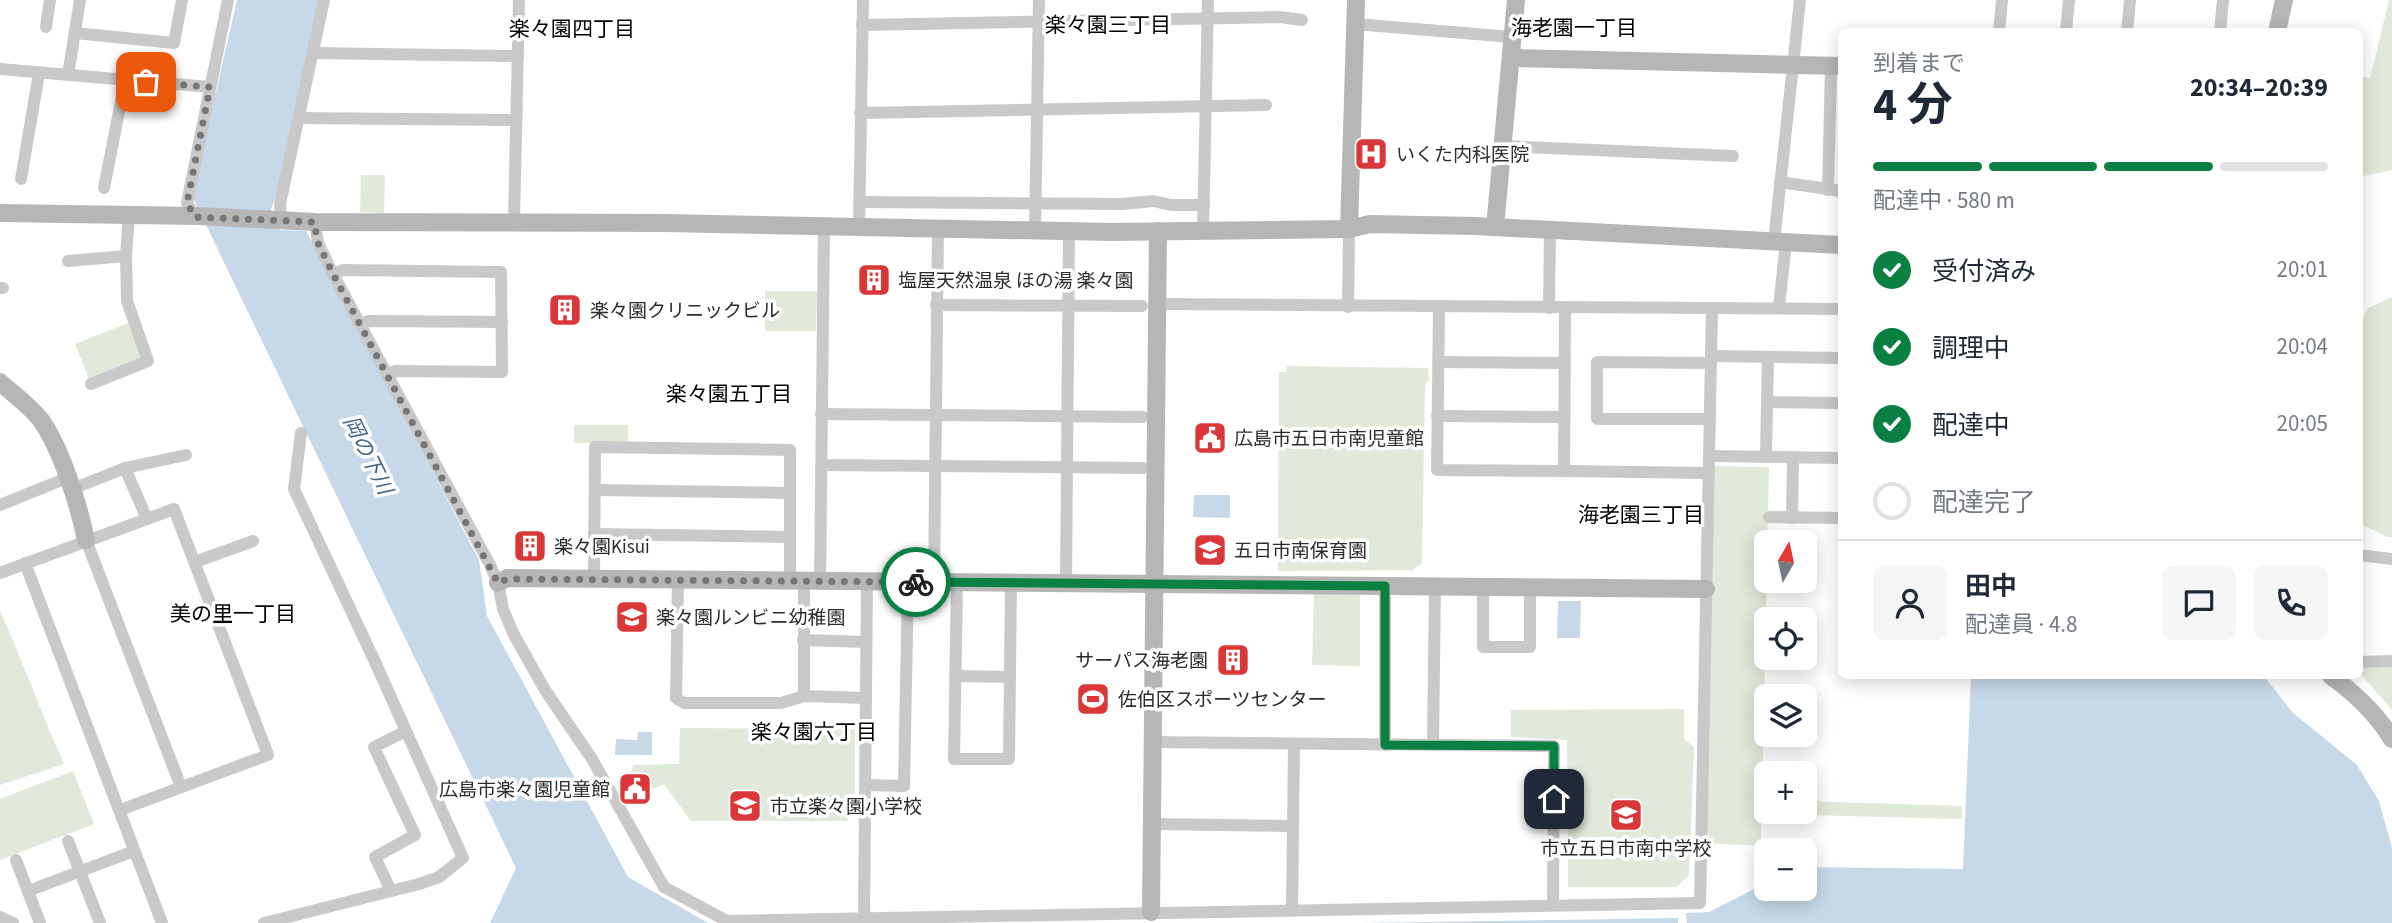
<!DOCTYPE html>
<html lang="ja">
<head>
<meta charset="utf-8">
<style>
  body { margin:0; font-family:"Source Sans 3","Noto Sans JP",sans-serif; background:#f6f6f7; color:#1f2937; height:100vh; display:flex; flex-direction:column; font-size:26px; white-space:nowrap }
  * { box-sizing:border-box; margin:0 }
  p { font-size:23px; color:#747a83 }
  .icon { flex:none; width:38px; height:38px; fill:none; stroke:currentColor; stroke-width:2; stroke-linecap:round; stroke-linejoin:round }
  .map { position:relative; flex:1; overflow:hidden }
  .panel { position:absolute; left:1838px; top:28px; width:525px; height:651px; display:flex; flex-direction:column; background:#fff; border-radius:10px; box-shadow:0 4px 18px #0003 }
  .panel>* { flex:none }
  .needle { width:46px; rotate:9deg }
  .controls { position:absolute; left:1754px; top:530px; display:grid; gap:14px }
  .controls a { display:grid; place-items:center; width:63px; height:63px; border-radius:10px; background:#fff; box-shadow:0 4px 18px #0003; font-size:35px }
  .pin { position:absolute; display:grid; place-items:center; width:60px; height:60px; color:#fff; margin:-30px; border-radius:14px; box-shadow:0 4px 10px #0006 }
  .courier { position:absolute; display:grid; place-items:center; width:70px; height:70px; margin:-35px; border:5px solid #0b8043; border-radius:50%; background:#fff; color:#222; box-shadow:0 2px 9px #0007 }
  .summary em { font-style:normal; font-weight:700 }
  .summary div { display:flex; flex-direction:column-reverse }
  .summary { display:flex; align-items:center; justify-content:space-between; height:119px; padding:0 35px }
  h1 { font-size:46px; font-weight:700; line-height:52px }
  .bar { display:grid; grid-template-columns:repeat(4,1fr); gap:10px 7px; align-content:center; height:84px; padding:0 35px }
  .bar i { height:9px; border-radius:5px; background:#e0e1e3 }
  .bar .current { background:#0b8043 }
  .bar p { grid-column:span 4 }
  .line { display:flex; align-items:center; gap:18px; padding:0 35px; border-top:2px solid #e0e1e3 }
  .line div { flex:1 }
  .round { display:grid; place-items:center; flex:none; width:74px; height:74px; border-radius:10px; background:#f6f6f7 }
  ol { padding:0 35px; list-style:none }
  li { display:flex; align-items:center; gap:21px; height:77px }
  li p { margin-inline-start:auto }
  li .icon { padding:7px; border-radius:50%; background:#0b8043; color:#fff; stroke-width:4 }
  li:last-child { color:#747a83 }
  li i { width:38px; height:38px; border:4px solid #e0e1e3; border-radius:50% }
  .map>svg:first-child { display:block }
</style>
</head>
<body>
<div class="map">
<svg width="2392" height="923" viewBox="0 0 2392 923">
  <rect width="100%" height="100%" fill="#fff"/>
  <!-- green -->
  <g fill="#e1e9da">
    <path d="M2389,0h3v170l-33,7v-101l11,2z"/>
    <path d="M361,175h24l-1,38 -24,-1z"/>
    <path d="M765,291h52l-1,40h-51z"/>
    <path d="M2392,297v240h-5l-28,-14v-195l9,-20z"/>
    <path d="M128,323l14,35 -53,21 -14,-35z"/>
    <path d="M1287,366l141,2 1,12 -4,4 -3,179 -9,7 -135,1 1,-199h7z"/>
    <rect x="574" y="425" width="54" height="18"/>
    <path d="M1713,466l56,1 -8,379 -56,-3z"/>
    <path d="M1314,592h46v74l-48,-1z"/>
    <path d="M0,611c23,50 41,102 64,153l-64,21z"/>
    <path d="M2392,666v44l-33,-38v-5z"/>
    <path d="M1684,709v30l10,8 -5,128 -12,12h-109l-1,-147 -56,-3v-27z"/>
    <path d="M680,728l175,1v69l-7,3v20h-157l-27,-37 -11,5 -8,-12 -14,-3 2,-9 46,-1z"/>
    <path d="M73,771l21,53 -94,36v-61z"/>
    <path d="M1804,801l158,5v13l-195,-5 37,-2z"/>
  </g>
  <!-- water -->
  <g fill="#c7d9e8">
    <path d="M237,0h81l-34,175 -13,34 9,21 26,1 173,329 8,56 141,261 80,46h-218l26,-55 -324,-672z"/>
    <path d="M1194,495h36v23l-37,-1z"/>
    <path d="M1558,601h23l-1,37h-23z"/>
    <path d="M1971,676h293l28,36 65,53 22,36 13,47v75h-705l-1,-10 23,-1 57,-29v6h38v-22l159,2z"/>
    <path d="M638,732h14v23h-37l1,-16 21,1z"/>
    <path d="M1678,918v5h-318z"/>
  </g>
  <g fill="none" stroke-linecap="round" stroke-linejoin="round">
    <!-- street -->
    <g stroke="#c9c9c9" stroke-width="12">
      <path d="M1355,24l157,13"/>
      <path d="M862,25l417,-8 23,3"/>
      <path d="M46,27l4,-27"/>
      <path d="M1999,32l3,-32"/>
      <path d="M2066,32l3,-32"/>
      <path d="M2127,32l3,-32"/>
      <path d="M2220,32l3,-32"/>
      <path d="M75,33l99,10 8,-43"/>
      <path d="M313,53l205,3"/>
      <path d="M0,69l210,18"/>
      <path d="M68,75l12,-75"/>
      <path d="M860,113l406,-8"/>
      <path d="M299,118l217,2"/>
      <path d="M1502,146l231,10"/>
      <path d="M21,179l18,-106"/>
      <path d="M1780,182l61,9"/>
      <path d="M104,188l21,-107"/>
      <path d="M1828,190l3,-124"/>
      <path d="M860,202l263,2 30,-3 18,4h33"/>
      <path d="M195,217l-8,-14 41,-203"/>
      <path d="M281,220l-1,-16 44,-204"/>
      <path d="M315,222l3,21 15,31 157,291 8,18 5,26 11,26 31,55 47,69 72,128 63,34 973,-18 12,-594"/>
      <path d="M514,222l5,-222"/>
      <path d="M859,228l4,-228"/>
      <path d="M1035,230l4,-230"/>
      <path d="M1203,231l5,-231"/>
      <path d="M1774,242l26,-242"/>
      <path d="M68,261l58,-5"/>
      <path d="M333,274l10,-4 158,2 1,100 -107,-1 -7,4"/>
      <path d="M0,288h3"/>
      <path d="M1156,304l685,5"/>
      <path d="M936,305l206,1"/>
      <path d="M1348,307l1,-78"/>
      <path d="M1779,307l7,-65"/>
      <path d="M1439,308l-2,162 127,1 1,-163"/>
      <path d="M1549,308l1,-79"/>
      <path d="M361,324l7,-3 134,1"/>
      <path d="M1711,356l130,2"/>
      <path d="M1438,362l126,1"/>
      <path d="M91,384l57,-23 -21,-60 -1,-45 3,-42"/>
      <path d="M1767,402l74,1"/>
      <path d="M821,414l322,3"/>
      <path d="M1437,416l127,1"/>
      <path d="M1710,419h-113v-57l114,1"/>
      <path d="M1709,456l132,2"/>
      <path d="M1766,457l2,-100"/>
      <path d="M821,465l322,3"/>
      <path d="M125,468l22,51"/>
      <path d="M1564,471l144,2"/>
      <path d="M72,489l53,-21 61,-13"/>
      <path d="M595,490l195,3"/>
      <path d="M0,505l67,-27"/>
      <path d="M1769,517l72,1"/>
      <path d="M1792,518l1,-60"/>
      <path d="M594,534l196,3"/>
      <path d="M86,540l95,247"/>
      <path d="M2359,555l33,4"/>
      <path d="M195,562l58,-21"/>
      <path d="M25,563l137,360"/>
      <path d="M0,573l174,-64 94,246 -148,55"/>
      <path d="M594,579l1,-132 195,3v131"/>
      <path d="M678,580l-2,118 8,5h97l23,-7 62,2"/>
      <path d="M820,581l4,-354"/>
      <path d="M934,582l4,-353"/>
      <path d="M957,582l-3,177h55l2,-176"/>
      <path d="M1066,583l3,-352"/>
      <path d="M1483,587v60h47v-60"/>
      <path d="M803,640l63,2"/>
      <path d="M2359,662l33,-1"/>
      <path d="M956,676l54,1"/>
      <path d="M804,696v-115"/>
      <path d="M1152,742l402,4 -1,159"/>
      <path d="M1433,744l2,-158"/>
      <path d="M1385,745v-159"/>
      <path d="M865,785l39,1 4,-204"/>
      <path d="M1152,824l141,2"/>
      <path d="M68,841l32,82"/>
      <path d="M16,860l24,63"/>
      <path d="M28,891l106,-40"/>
      <path d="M391,891l-16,-34 40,-22 -41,-88 32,-16"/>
      <path d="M1292,910l2,-166"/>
      <path d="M0,917l13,6"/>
      <path d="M864,919l3,-338"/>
      <path d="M264,923l155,-39 20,-7 24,-19 -87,-194 -82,-175 7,-56"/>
    </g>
    <!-- secondary -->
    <g stroke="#b6b6b6" stroke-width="18">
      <path d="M2277,32l7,-32"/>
      <path d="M1511,58l330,8"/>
      <path d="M0,213l199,3 116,6 348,1 448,9 238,-3 21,-5 105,2 366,19"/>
      <path d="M1495,227l21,-227"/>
      <path d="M1349,229l7,-229"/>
      <path d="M0,382c13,12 29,23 40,37 21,28 39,87 46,121"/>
      <path d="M498,583l9,-5 1199,11"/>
      <path d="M2331,676c25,18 45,37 61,63"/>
      <path d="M1151,912l7,-681"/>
    </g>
  </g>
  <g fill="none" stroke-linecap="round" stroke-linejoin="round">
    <!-- done -->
    <path stroke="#767676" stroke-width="7" stroke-dasharray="0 12.6" d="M146,82l64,5 -23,116 8,14 119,5 4,21 15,31 165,309 9,-4 409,3"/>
    <!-- route -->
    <path stroke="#0b8043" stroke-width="9" d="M916,582l469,4v159l169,1v53"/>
  </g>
  <!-- icons -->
  <defs>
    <symbol id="hospital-square" viewBox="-11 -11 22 22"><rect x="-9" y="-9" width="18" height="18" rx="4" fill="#da3738" stroke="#fff"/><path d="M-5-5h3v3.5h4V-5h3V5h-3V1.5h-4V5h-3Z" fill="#fff"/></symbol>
    <symbol id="building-square" viewBox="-11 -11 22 22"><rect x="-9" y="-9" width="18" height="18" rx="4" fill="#da3738" stroke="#fff"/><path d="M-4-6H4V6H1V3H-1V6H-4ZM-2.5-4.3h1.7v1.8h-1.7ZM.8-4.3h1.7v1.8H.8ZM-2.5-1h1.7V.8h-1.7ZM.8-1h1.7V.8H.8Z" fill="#fff"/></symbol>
    <symbol id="civic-square" viewBox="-11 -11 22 22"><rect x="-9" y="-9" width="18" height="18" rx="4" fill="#da3738" stroke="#fff"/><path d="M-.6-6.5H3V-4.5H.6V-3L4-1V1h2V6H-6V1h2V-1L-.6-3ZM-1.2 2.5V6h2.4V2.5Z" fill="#fff"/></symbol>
    <symbol id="school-square" viewBox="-11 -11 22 22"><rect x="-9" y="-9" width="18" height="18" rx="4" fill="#da3738" stroke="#fff"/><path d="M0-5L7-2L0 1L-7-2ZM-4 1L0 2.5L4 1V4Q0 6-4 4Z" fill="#fff"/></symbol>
    <symbol id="stadium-square" viewBox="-11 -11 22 22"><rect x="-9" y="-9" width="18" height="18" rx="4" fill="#da3738" stroke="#fff"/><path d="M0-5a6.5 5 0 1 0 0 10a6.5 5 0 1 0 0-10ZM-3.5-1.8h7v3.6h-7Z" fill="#fff"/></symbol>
  </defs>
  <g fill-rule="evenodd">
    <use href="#hospital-square" x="1352" y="135" width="38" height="38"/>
    <use href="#building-square" x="855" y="261" width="38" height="38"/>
    <use href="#building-square" x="546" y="291" width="38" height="38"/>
    <use href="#civic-square" x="1191" y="419" width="38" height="38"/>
    <use href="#building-square" x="511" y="527" width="38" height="38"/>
    <use href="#school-square" x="1191" y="531" width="38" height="38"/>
    <use href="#school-square" x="613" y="598" width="38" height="38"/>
    <use href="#building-square" x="1214" y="641" width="38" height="38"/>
    <use href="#stadium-square" x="1074" y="680" width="38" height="38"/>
    <use href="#civic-square" x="616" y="770" width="38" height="38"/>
    <use href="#school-square" x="726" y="787" width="38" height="38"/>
    <use href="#school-square" x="1607" y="796" width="38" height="38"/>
  </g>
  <g text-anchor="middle" stroke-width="7" stroke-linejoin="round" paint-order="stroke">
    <!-- poi labels -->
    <g font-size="19" fill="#2c2c2c" stroke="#fff" text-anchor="start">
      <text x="1396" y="161">いくた内科医院</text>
      <text x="898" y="287">塩屋天然温泉 ほの湯 楽々園</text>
      <text x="590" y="317">楽々園クリニックビル</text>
      <text x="1234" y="445">広島市五日市南児童館</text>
      <text x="554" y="553">楽々園Kisui</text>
      <text x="1234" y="557">五日市南保育園</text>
      <text x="656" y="624">楽々園ルンビニ幼稚園</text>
      <text x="1208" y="667" text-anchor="end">サーパス海老園</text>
      <text x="1118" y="706">佐伯区スポーツセンター</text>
      <text x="610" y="796" text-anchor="end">広島市楽々園児童館</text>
      <text x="770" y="813">市立楽々園小学校</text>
      <text x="1626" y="855" text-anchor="middle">市立五日市南中学校</text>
    </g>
    <!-- neighbourhood labels -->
    <g font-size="21" fill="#000" stroke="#fff">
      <text x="1108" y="32">楽々園三丁目</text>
      <text x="1574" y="35">海老園一丁目</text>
      <text x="572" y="36">楽々園四丁目</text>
      <text x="729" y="401">楽々園五丁目</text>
      <text x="1641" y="522">海老園三丁目</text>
      <text x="233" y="621">美の里一丁目</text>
      <text x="814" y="739">楽々園六丁目</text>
    </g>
    <!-- water labels -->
    <g font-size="21" font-style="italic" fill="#406788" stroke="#fff">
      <text transform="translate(368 455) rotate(64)" y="7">岡の下川</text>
    </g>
  </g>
</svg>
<div class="controls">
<a><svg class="needle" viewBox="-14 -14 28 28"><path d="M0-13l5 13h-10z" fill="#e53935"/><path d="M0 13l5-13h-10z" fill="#747a83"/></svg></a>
<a><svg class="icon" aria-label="locate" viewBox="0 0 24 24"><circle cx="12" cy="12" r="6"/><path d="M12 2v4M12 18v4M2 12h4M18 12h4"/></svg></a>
<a><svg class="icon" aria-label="layers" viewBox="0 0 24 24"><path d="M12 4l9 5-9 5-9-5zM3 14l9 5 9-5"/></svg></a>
<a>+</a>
<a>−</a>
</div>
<div class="pin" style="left:146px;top:82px;background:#ea580c"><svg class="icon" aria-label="bag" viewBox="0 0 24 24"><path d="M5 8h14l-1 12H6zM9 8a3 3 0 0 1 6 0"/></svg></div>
<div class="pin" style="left:1554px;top:799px;background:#1f2937"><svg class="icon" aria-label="home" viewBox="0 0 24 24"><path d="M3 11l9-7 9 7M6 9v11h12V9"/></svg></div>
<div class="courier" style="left:916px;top:582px"><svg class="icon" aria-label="bike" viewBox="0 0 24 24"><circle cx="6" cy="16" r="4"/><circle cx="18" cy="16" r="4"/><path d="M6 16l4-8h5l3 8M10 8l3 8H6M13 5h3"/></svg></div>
<section class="panel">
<div class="summary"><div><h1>4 分</h1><p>到着まで</p></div><em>20:34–20:39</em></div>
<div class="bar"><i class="current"></i><i class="current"></i><i class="current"></i><i></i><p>配達中 · 580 m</p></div>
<ol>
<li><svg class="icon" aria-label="check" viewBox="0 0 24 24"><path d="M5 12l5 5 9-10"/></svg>受付済み<p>20:01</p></li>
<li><svg class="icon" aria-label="check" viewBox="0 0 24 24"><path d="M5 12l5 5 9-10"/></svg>調理中<p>20:04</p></li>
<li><svg class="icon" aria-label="check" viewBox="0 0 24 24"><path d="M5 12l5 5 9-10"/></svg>配達中<p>20:05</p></li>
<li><i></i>配達完了</li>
</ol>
<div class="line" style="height:126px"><a class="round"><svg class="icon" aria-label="person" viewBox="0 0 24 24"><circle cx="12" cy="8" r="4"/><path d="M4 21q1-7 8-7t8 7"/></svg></a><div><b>田中</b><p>配達員 · 4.8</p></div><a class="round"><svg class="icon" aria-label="chat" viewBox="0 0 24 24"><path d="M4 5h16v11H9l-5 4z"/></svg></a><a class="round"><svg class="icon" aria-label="phone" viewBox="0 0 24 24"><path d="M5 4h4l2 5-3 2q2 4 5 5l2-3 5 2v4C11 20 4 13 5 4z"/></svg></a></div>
</section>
</div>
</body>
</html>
